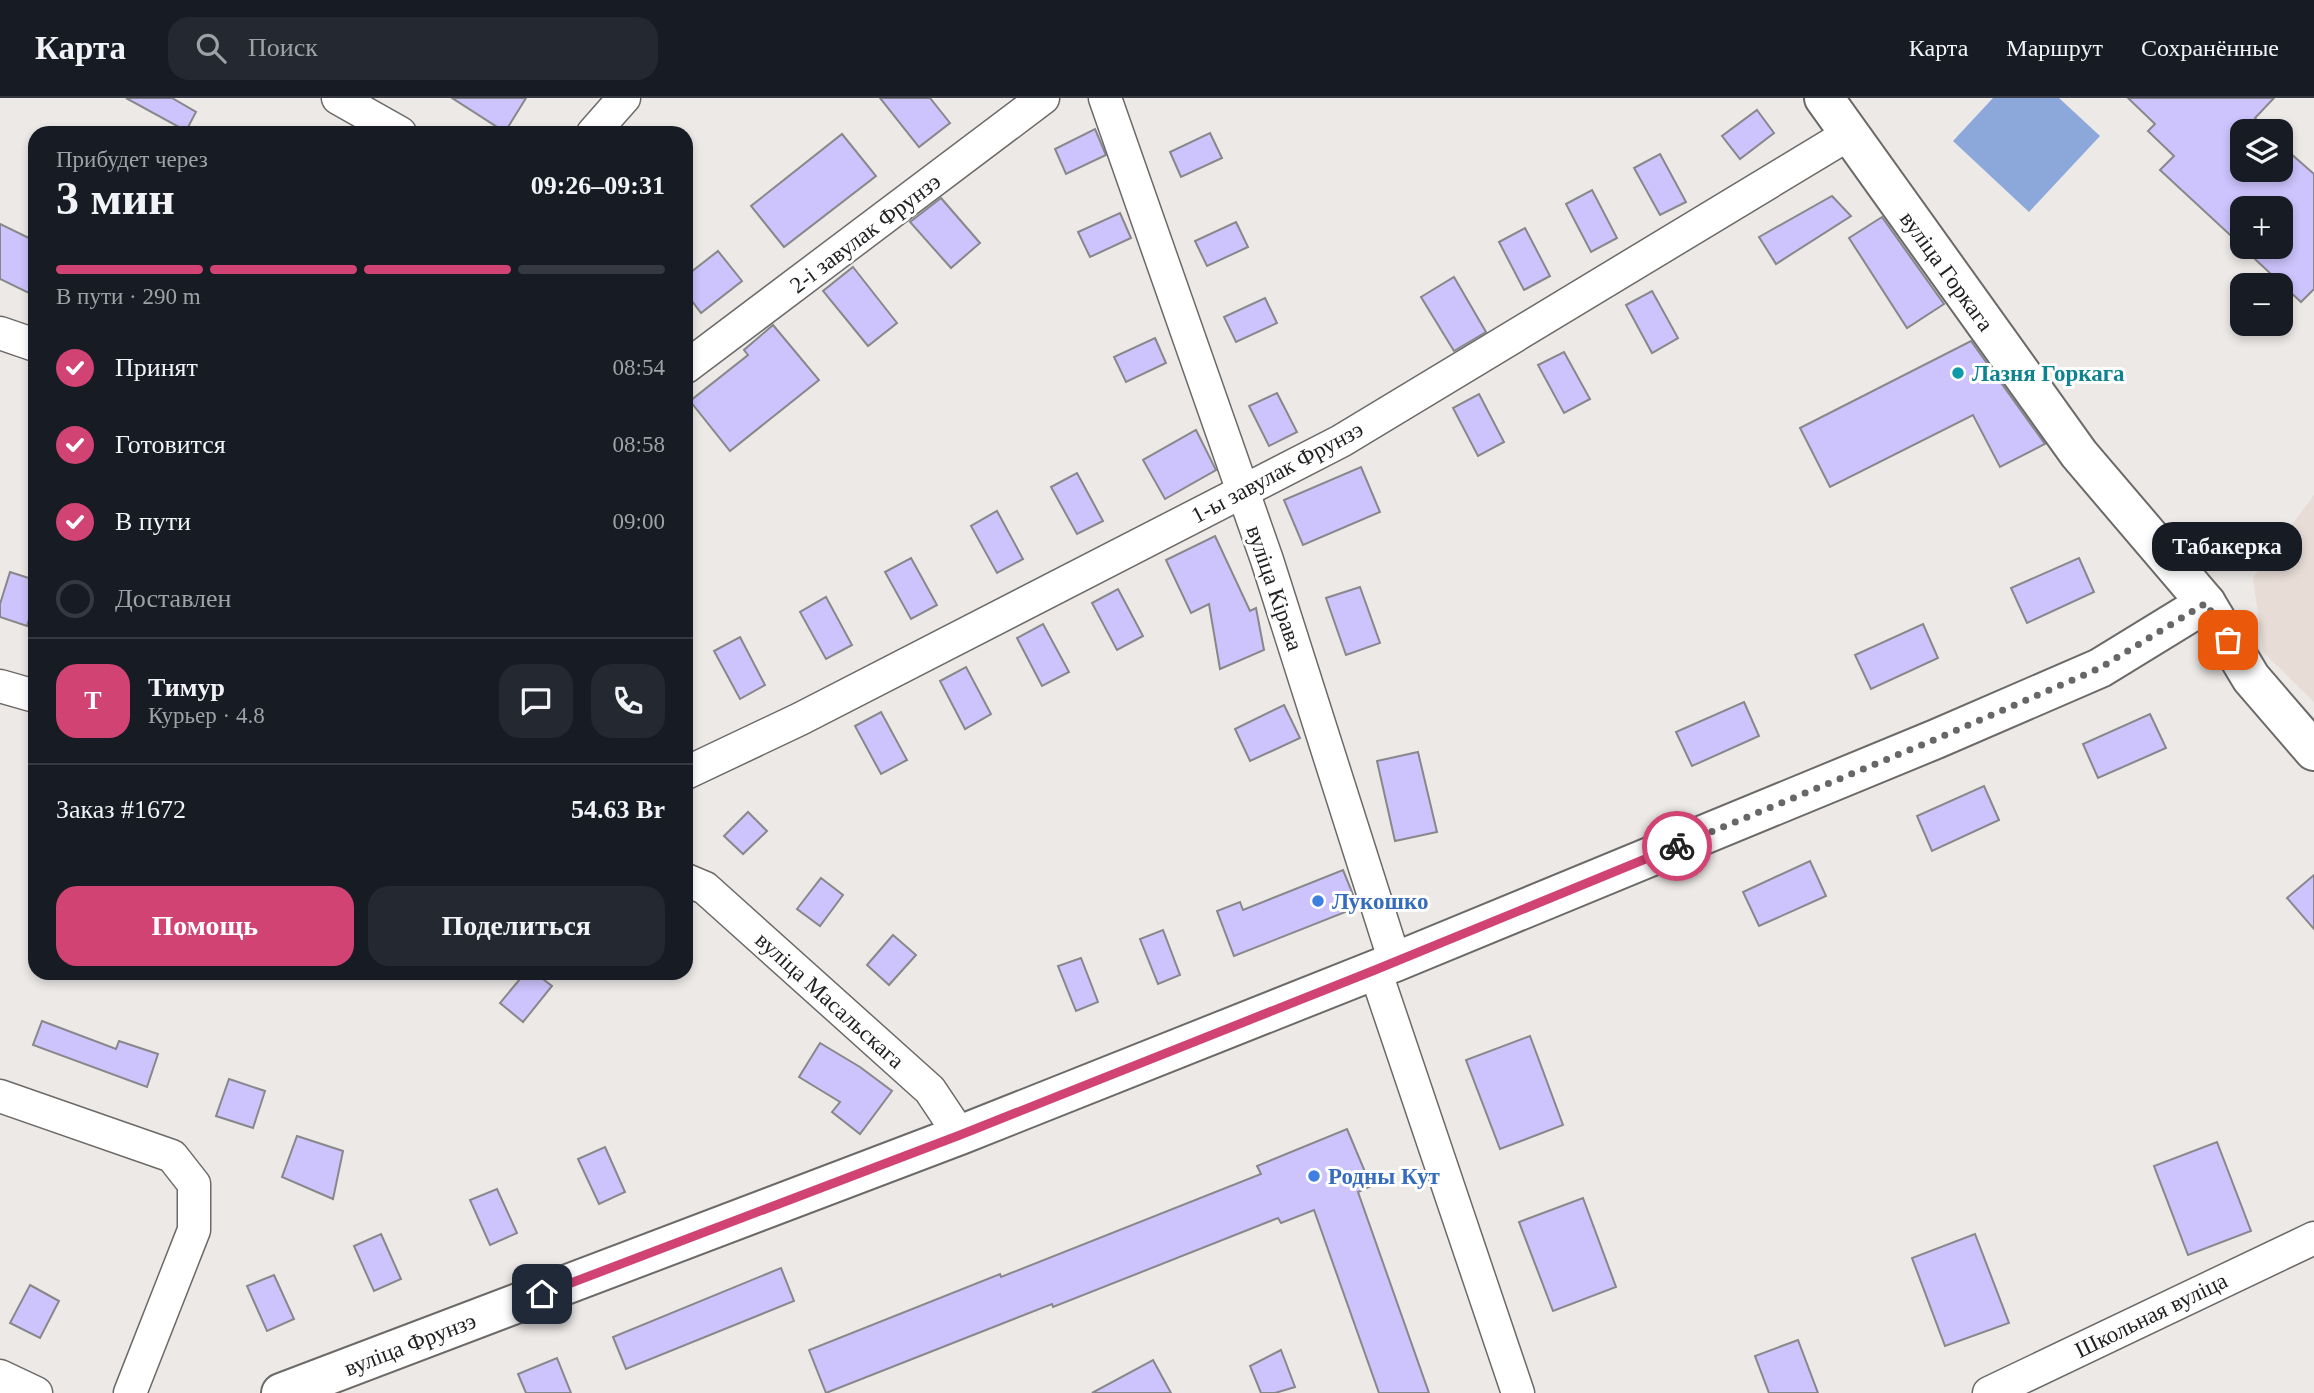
<!DOCTYPE html>
<html lang="ru">
<head>
<meta charset="utf-8">
<style>
  body { margin:0; font-family:"Times New Roman",serif; background:#242831; color:#f1f3f6; height:100vh; display:flex; flex-direction:column; font-size:26px; white-space:nowrap }
  * { box-sizing:border-box; margin:0 }
  p { font-size:23px; color:#9ea1a6 }
  .icon { flex:none; width:38px; height:38px; fill:none; stroke:currentColor; stroke-width:2; stroke-linecap:round; stroke-linejoin:round }
  .map { position:relative; flex:1; overflow:hidden }
  .sheet { position:absolute; left:28px; top:28px; width:665px; height:854px; display:flex; flex-direction:column; background:#171b24; border-radius:21px; box-shadow:0 4px 10px #0003 }
  .sheet>* { flex:none }
  .fabs { position:absolute; left:2230px; top:21px; display:grid; gap:14px }
  .fabs a { display:grid; place-items:center; width:63px; height:63px; border-radius:14px; background:#171b24; box-shadow:0 4px 10px #0003; font-size:35px }
  .pin { position:absolute; display:grid; place-items:center; width:60px; height:60px; color:#fff; margin:-30px; border-radius:14px; box-shadow:0 4px 10px #0006 }
  .courier { position:absolute; display:grid; place-items:center; width:70px; height:70px; margin:-35px; border:5px solid #d04372; border-radius:50%; background:#fff; color:#222; box-shadow:0 2px 9px #0007 }
  .bubble { position:absolute; height:49px; border-radius:21px; background:#171b24; box-shadow:0 4px 10px #0003; font-size:23px; font-weight:700; line-height:49px; text-align:center }
  .overview em { font-style:normal; font-weight:700 }
  .overview div { display:flex; flex-direction:column-reverse }
  .overview { display:flex; align-items:center; justify-content:space-between; height:119px; padding:0 28px }
  h1 { font-size:46px; font-weight:700; line-height:52px }
  .bar { display:grid; grid-template-columns:repeat(4,1fr); gap:10px 7px; align-content:center; height:84px; padding:0 28px }
  .bar i { height:9px; border-radius:5px; background:#363941 }
  .bar .active { background:#d04372 }
  .bar p { grid-column:span 4 }
  .line { display:flex; align-items:center; gap:18px; padding:0 28px; border-top:2px solid #363941 }
  .line div { flex:1 }
  .round { display:grid; place-items:center; flex:none; width:74px; height:74px; border-radius:21px; background:#242831 }
  ol { padding:0 28px; list-style:none }
  li { display:flex; align-items:center; gap:21px; height:77px }
  li p { margin-inline-start:auto }
  li .icon { padding:7px; border-radius:50%; background:#d04372; color:#fff; stroke-width:4 }
  li:last-child { color:#9ea1a6 }
  li i { width:38px; height:38px; border:4px solid #363941; border-radius:50% }
  .primary-button { display:flex; gap:14px; margin-top:auto; padding:14px 28px }
  .primary-button a { flex:1; height:80px; border-radius:21px; background:#d04372; color:#fff; font-size:28px; font-weight:700; line-height:80px; text-align:center }
  .primary-button a+a { background:#242831; color:#f1f3f6 }
  header { display:flex; align-items:center; gap:42px; box-sizing:border-box; height:98px; padding:0 35px; background:#171b24; border-bottom:2px solid #363941 }
  header strong { font-size:33px }
  nav { display:flex; gap:38px; margin-inline-start:auto; font-size:24px }
  .search { width:490px; height:63px; background:#242831; display:flex; align-items:center; gap:18px; box-sizing:border-box; padding:0 24px; border-radius:21px; color:#9ea1a6; font-size:26px }
  .map>svg:first-child { display:block }
</style>
</head>
<body>
<header>
<strong>Карта</strong>
<div class="search"><svg class="icon" aria-label="search" viewBox="0 0 24 24"><circle cx="10" cy="10" r="6"/><path d="M15 15l6 6"/></svg>Поиск</div>
<nav><a>Карта</a><a>Маршрут</a><a>Сохранённые</a></nav>
</header>
<div class="map">
<svg width="2314" height="1295" viewBox="0 0 2314 1295">
  <rect width="100%" height="100%" fill="#ece9e7"/>
  <!-- built -->
  <path fill="#e7dcd6" d="M2314,397v207l-51,-50 -10,-75z"/>
  <!-- water -->
  <path fill="#8ca8db" d="M1993,0h66l41,38 -71,76 -76,-71z"/>
  <!-- building -->
  <g fill="#cdc3fd" stroke="#88878a" stroke-width="2">
    <path d="M126,0h46l24,14 -10,19z"/>
    <path d="M452,0h74l-21,34z"/>
    <path d="M880,0h50l20,25 -31,24z"/>
    <path d="M2128,0h146l-19,20 12,13h-25v39h38v-26l34,30v115l-13,13 -59,-55h38v-39h-38v38l-82,-76 14,-14 -26,-25 7,-7z"/>
    <path d="M1757,12l17,23 -34,26 -18,-23z"/>
    <path d="M1095,31l11,26 -40,19 -11,-25z"/>
    <path d="M1210,35l12,25 -41,19 -11,-25z"/>
    <path d="M842,36l34,42 -92,71 -33,-41z"/>
    <path d="M1660,56l26,48 -26,13 -26,-47z"/>
    <path d="M1592,92l25,48 -26,14 -25,-48z"/>
    <path d="M1832,98l19,20 -75,48 -17,-27z"/>
    <path d="M941,100l39,45 -29,25 -41,-46z"/>
    <path d="M1120,115l11,25 -41,19 -12,-25z"/>
    <path d="M1882,119l62,87 -37,24 -58,-90z"/>
    <path d="M1236,124l12,25 -41,19 -12,-25z"/>
    <path d="M0,126l35,17v55l-35,-17z"/>
    <path d="M1525,130l25,48 -26,14 -25,-48z"/>
    <path d="M718,153l24,30 -41,32 -15,-20v-17z"/>
    <path d="M853,169l44,56 -29,23 -45,-55z"/>
    <path d="M1454,179l32,55 -32,19 -33,-54z"/>
    <path d="M1652,193l26,47 -26,15 -26,-48z"/>
    <path d="M1265,200l12,25 -41,19 -12,-25z"/>
    <path d="M773,227l46,55 -89,71 -40,-50 58,-46 -4,-5z"/>
    <path d="M1155,240l11,25 -40,19 -12,-25z"/>
    <path d="M1971,243l74,103 -45,23 -27,-52 -143,72 -30,-59z"/>
    <path d="M1564,254l26,47 -26,14 -26,-48z"/>
    <path d="M1277,295l20,39 -28,14 -20,-40z"/>
    <path d="M1479,296l25,48 -26,14 -25,-48z"/>
    <path d="M1196,332l20,40 -51,29 -22,-39z"/>
    <path d="M1361,369l19,45 -77,33 -19,-45z"/>
    <path d="M1077,375l26,48 -26,13 -26,-47z"/>
    <path d="M997,413l26,48 -26,14 -26,-47z"/>
    <path d="M1215,438l35,75 6,-3 8,42 -44,19 -11,-65 -18,9 -25,-53z"/>
    <path d="M911,460l26,47 -26,14 -26,-47z"/>
    <path d="M2079,460l15,34 -67,31 -16,-35z"/>
    <path d="M10,474l25,8v21l-8,25 -27,-9v-13z"/>
    <path d="M1360,489l20,56 -34,12 -20,-57z"/>
    <path d="M1118,491l25,47 -26,14 -25,-47z"/>
    <path d="M826,499l26,48 -26,14 -26,-47z"/>
    <path d="M1043,526l26,48 -27,14 -25,-48z"/>
    <path d="M1923,526l15,34 -67,31 -16,-34z"/>
    <path d="M740,539l25,48 -25,14 -26,-48z"/>
    <path d="M966,569l25,47 -26,15 -25,-48z"/>
    <path d="M1744,604l15,34 -67,30 -16,-34z"/>
    <path d="M1284,607l16,33 -50,23 -15,-32z"/>
    <path d="M881,614l26,48 -26,14 -26,-48z"/>
    <path d="M2150,616l16,34 -68,30 -15,-34z"/>
    <path d="M1418,654l19,80 -42,9 -18,-80z"/>
    <path d="M1984,688l15,34 -67,31 -15,-35z"/>
    <path d="M748,714l19,19 -24,23 -19,-18z"/>
    <path d="M1810,763l16,35 -67,30 -16,-34z"/>
    <path d="M1343,772l15,37 -124,49 -17,-45 23,-9 3,8z"/>
    <path d="M2314,777v54l-27,-31z"/>
    <path d="M821,780l22,17 -23,31 -23,-17z"/>
    <path d="M1163,832l17,45 -22,9 -18,-45z"/>
    <path d="M893,837l23,20 -27,30 -22,-20z"/>
    <path d="M1081,860l17,44 -22,9 -18,-45z"/>
    <path d="M525,875h10l17,13 -29,36 -23,-19z"/>
    <path d="M42,923l74,28 3,-8 39,13 -11,33 -114,-42z"/>
    <path d="M1530,938l33,89 -63,24 -34,-89z"/>
    <path d="M820,945l40,24 32,24 -32,43 -28,-22 8,-10 -41,-25z"/>
    <path d="M229,981l36,12 -12,37 -37,-12z"/>
    <path d="M1347,1031l24,57 -13,6 71,201h-50l-65,-183 -33,13 -3,-5 -225,89 -1,-3 -226,89 -17,-43 191,-76 1,3 260,-103 -4,-8z"/>
    <path d="M297,1038l46,15 -10,48 -51,-22z"/>
    <path d="M2217,1044l34,89 -63,24 -34,-89z"/>
    <path d="M605,1049l20,45 -26,12 -21,-45z"/>
    <path d="M497,1091l20,44 -27,12 -20,-45z"/>
    <path d="M1583,1100l33,89 -63,24 -34,-89z"/>
    <path d="M381,1136l20,45 -27,12 -20,-45z"/>
    <path d="M1975,1136l34,89 -64,23 -33,-88z"/>
    <path d="M781,1170l13,33 -168,68 -13,-32z"/>
    <path d="M274,1177l20,44 -27,12 -20,-45z"/>
    <path d="M30,1187l29,16 -19,37 -30,-15z"/>
    <path d="M1798,1242l20,53h-49l-14,-37z"/>
    <path d="M1281,1252l14,37 -20,6h-14l-11,-27z"/>
    <path d="M557,1260l14,35h-45l-8,-19z"/>
    <path d="M1153,1262l18,33h-79z"/>
  </g>
  <g fill="none" stroke-linecap="round" stroke-linejoin="round">
    <defs>
      <g id="minor">
        <path d="M338,0l62,35"/>
        <path d="M1105,0l162,462 128,402"/>
        <path d="M593,35l31,-35"/>
        <path d="M0,235l35,12"/>
        <path d="M686,269l357,-269"/>
        <path d="M0,588l35,10"/>
        <path d="M686,675l114,-54 541,-278 508,-307"/>
        <path d="M686,782l19,8 225,202 30,45"/>
        <path d="M1375,872l143,423"/>
        <path d="M0,998l172,60 22,28v46l-64,163"/>
        <path d="M0,1278l36,17"/>
        <path d="M1989,1295l325,-155"/>
      </g>
      <g id="tertiary">
        <path d="M1824,0l255,356 127,149 45,75 63,73"/>
        <path d="M281,1295l679,-258 435,-173 541,-223 164,-71 106,-65"/>
      </g>
    </defs>
    <!-- minor casing -->
    <use href="#minor" stroke="#6c6a68" stroke-width="35"/>
    <!-- tertiary casing -->
    <use href="#tertiary" stroke="#6c6a68" stroke-width="42"/>
    <!-- minor -->
    <use href="#minor" stroke="#fff" stroke-width="32"/>
    <!-- tertiary -->
    <use href="#tertiary" stroke="#fff" stroke-width="38"/>
  </g>
  <g fill="none" stroke-linecap="round" stroke-linejoin="round">
    <!-- done -->
    <path stroke="#696766" stroke-width="7" stroke-dasharray="0 12.6" d="M1677,748l259,-107 164,-71 106,-65 22,37"/>
    <!-- route -->
    <path stroke="#d04372" stroke-width="9" d="M542,1196l418,-159 415,-165 302,-124"/>
  </g>
  <!-- markers -->
  <circle fill="#0f9aa8" stroke="#fff" stroke-width="2.5" cx="1958" cy="275" r="7"/>
  <g fill="#3f7fe0" stroke="#fff" stroke-width="2.5">
    <circle cx="1318" cy="803" r="7"/>
    <circle cx="1314" cy="1078" r="7"/>
  </g>
  <g text-anchor="middle" stroke-width="6" stroke-linejoin="round" paint-order="stroke">
    <!-- street labels -->
    <g font-size="23" fill="#222121" stroke="#fff">
      <text transform="translate(865 135) rotate(-37)" y="8">2-і завулак Фрунзэ</text>
      <text transform="translate(1947 173) rotate(54)" y="8">вуліца Горкага</text>
      <text transform="translate(1277 374) rotate(-28)" y="8">1-ы завулак Фрунзэ</text>
      <text transform="translate(1275 490) rotate(71)" y="8">вуліца Кірава</text>
      <text transform="translate(830 902) rotate(42)" y="8">вуліца Масальскага</text>
      <text transform="translate(2151 1217) rotate(-26)" y="8">Школьная вуліца</text>
      <text transform="translate(410 1246) rotate(-21)" y="8">вуліца Фрунзэ</text>
    </g>
    <!-- culture labels -->
    <g font-size="23" font-weight="bold" fill="#0d838f" stroke="#fff" text-anchor="start">
      <text x="1972" y="283">Лазня Горкага</text>
    </g>
    <!-- shop labels -->
    <g font-size="23" font-weight="bold" fill="#366cbe" stroke="#fff" text-anchor="start">
      <text x="1332" y="811">Лукошко</text>
      <text x="1328" y="1086">Родны Кут</text>
    </g>
  </g>
</svg>
<div class="fabs">
<a><svg class="icon" aria-label="layers" viewBox="0 0 24 24"><path d="M12 4l9 5-9 5-9-5zM3 14l9 5 9-5"/></svg></a>
<a>+</a>
<a>−</a>
</div>
<div class="pin" style="left:2228px;top:542px;background:#ea580c"><svg class="icon" aria-label="bag" viewBox="0 0 24 24"><path d="M5 8h14l-1 12H6zM9 8a3 3 0 0 1 6 0"/></svg></div>
<div class="pin" style="left:542px;top:1196px;background:#1f2937"><svg class="icon" aria-label="home" viewBox="0 0 24 24"><path d="M3 11l9-7 9 7M6 9v11h12V9"/></svg></div>
<div class="courier" style="left:1677px;top:748px"><svg class="icon" aria-label="bike" viewBox="0 0 24 24"><circle cx="6" cy="16" r="4"/><circle cx="18" cy="16" r="4"/><path d="M6 16l4-8h5l3 8M10 8l3 8H6M13 5h3"/></svg></div>
<div class="bubble" style="left:2152px;top:424px;width:150px">Табакерка</div>
<section class="sheet">
<div class="overview"><div><h1>3 мин</h1><p>Прибудет через</p></div><em>09:26–09:31</em></div>
<div class="bar"><i class="active"></i><i class="active"></i><i class="active"></i><i></i><p>В пути · 290 m</p></div>
<ol>
<li><svg class="icon" aria-label="check" viewBox="0 0 24 24"><path d="M5 12l5 5 9-10"/></svg>Принят<p>08:54</p></li>
<li><svg class="icon" aria-label="check" viewBox="0 0 24 24"><path d="M5 12l5 5 9-10"/></svg>Готовится<p>08:58</p></li>
<li><svg class="icon" aria-label="check" viewBox="0 0 24 24"><path d="M5 12l5 5 9-10"/></svg>В пути<p>09:00</p></li>
<li><i></i>Доставлен</li>
</ol>
<div class="line" style="height:126px"><b class="round" style="background:#d04372;color:#fff">Т</b><div><b>Тимур</b><p>Курьер · 4.8</p></div><a class="round"><svg class="icon" aria-label="chat" viewBox="0 0 24 24"><path d="M4 5h16v11H9l-5 4z"/></svg></a><a class="round"><svg class="icon" aria-label="phone" viewBox="0 0 24 24"><path d="M5 4h4l2 5-3 2q2 4 5 5l2-3 5 2v4C11 20 4 13 5 4z"/></svg></a></div>
<div class="line" style="height:91px"><div>Заказ #1672</div><b>54.63 Br</b></div>
<div class="primary-button"><a>Помощь</a><a>Поделиться</a></div>
</section>
</div>
</body>
</html>
